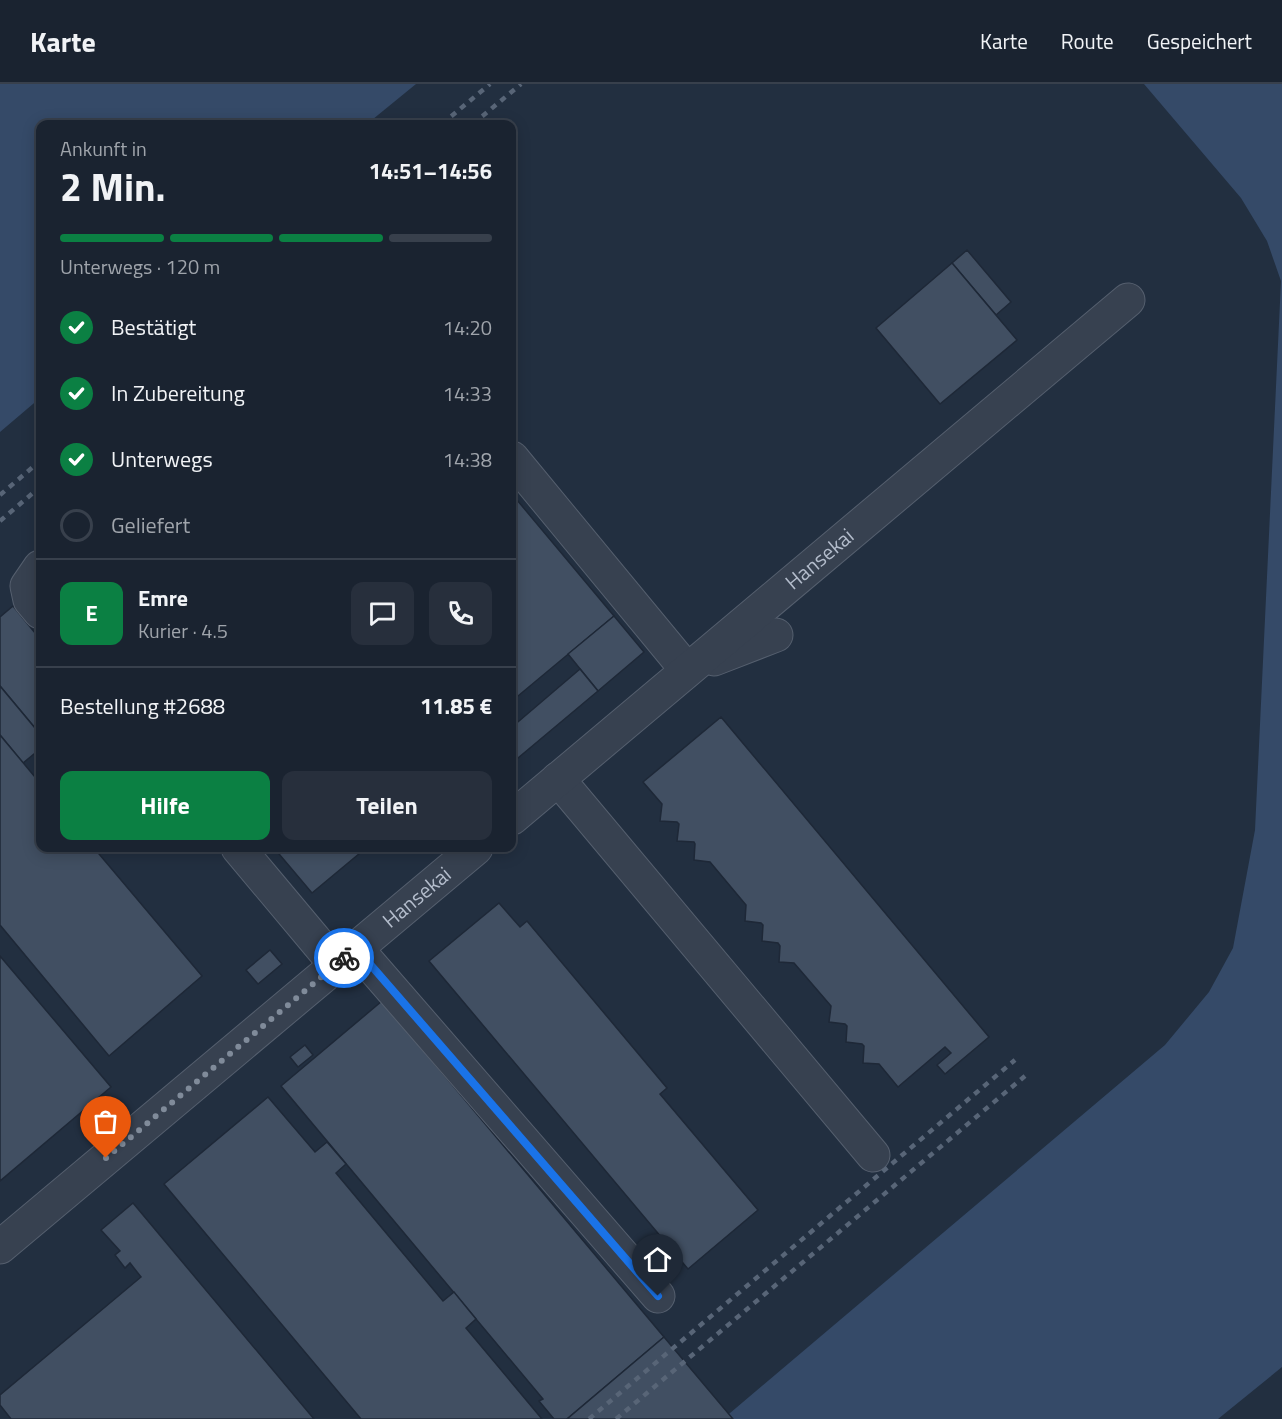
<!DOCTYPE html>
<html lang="de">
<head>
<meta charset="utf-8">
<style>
  body { margin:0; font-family:"Titillium Web",sans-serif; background:#272f3c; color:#f1f3f6; height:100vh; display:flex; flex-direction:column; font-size:22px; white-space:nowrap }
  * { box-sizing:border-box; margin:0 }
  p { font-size:20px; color:#9fa4ab }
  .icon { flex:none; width:33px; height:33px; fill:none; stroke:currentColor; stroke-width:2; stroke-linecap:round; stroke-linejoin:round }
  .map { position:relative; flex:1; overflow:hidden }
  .side { position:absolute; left:36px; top:36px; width:480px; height:732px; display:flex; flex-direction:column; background:#1a2330; border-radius:12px; box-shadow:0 3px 15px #0003,0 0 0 2px #38404c }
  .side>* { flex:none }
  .pin { position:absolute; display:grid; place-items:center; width:51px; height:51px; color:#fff; margin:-62px -26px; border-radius:50% 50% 50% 0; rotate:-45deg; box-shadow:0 0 6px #0007 }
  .pin .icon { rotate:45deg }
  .courier { position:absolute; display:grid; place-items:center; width:60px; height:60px; margin:-30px; border:4px solid #1a73e8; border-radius:50%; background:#fff; color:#222; box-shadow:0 2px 8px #0007 }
  .overview em { font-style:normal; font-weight:700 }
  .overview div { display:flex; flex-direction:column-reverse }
  .overview { display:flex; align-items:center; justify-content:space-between; height:102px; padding:0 24px }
  h1 { font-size:39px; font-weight:700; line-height:45px }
  .bar { display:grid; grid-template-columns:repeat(4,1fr); gap:9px 6px; align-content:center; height:72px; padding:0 24px }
  .bar i { height:8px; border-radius:4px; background:#38404c }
  .bar .on { background:#0b8043 }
  .bar p { grid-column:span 4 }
  .line { display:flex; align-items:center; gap:15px; padding:0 24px; border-top:2px solid #38404c }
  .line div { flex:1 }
  .round { display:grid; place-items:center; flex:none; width:63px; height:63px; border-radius:12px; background:#272f3c }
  ol { padding:0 24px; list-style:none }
  li { display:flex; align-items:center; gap:18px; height:66px }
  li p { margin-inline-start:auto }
  li .icon { padding:6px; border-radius:50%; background:#0b8043; color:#fff; stroke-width:4 }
  li:last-child { color:#9fa4ab }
  li i { width:33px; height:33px; border:3px solid #38404c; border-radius:50% }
  .cta { display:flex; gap:12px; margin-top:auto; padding:12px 24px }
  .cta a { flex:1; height:69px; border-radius:12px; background:#0b8043; color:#fff; font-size:24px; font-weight:700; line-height:69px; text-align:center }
  .cta a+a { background:#272f3c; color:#f1f3f6 }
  header { display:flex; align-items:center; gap:36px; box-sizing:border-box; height:84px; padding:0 30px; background:#1a2330; border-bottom:2px solid #38404c }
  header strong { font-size:28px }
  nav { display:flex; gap:33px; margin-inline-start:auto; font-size:21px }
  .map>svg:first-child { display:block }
</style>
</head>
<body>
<header>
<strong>Karte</strong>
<nav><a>Karte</a><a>Route</a><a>Gespeichert</a></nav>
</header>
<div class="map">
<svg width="1282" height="1335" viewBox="0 0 1282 1335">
  <rect width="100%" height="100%" fill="#222f40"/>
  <!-- water -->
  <g fill="#354a68">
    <path d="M0,0h416l-49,40h-327v274l-40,34z"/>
    <path d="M1144,0h138v1283l-64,52h-495l442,-374 44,-53 24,-44 22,-118 26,-549 -14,-40 -26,-43z"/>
  </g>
  <!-- building -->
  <g fill="#414f62" stroke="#1e2837" stroke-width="1.5">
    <path d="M967,166l44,52 -15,13 -44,-52z"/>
    <path d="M952,179l65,77 -77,64 -64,-76z"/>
    <path d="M512,410l102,122 -102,85z"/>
    <path d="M13,522l27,33v95l-40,-48v-69z"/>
    <path d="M614,532l30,36 -46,39 -30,-37z"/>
    <path d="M580,585l18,22 -86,72v-36z"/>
    <path d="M0,602l40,48v15l-17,14 -23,-28z"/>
    <path d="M721,633l268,320 -44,37 -8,-9 14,-12 -6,-6 -47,40 -19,-23 -16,-1 1,-17 -2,-2 -16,-2 1,-16 -2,-2 -16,-2 2,-16 -37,-43 -15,-1 1,-16 -2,-3 -16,-2 1,-16 -2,-2 -16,-2 1,-16 -36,-43 -16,-2 1,-16 -1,-2 -17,-1 2,-17 -2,-2 -17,-1 2,-17 -19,-22z"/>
    <path d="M0,651l40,48v65h54l108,128 -93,80 -109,-131z"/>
    <path d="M274,764h92l-54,45z"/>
    <path d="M499,819l21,24 7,-6 140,167 -7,6 98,116 -70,59 -259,-308z"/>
    <path d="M270,866l12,14 -24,20 -12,-14z"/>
    <path d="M0,872l111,131 -111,94z"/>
    <path d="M382,917l282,336 -97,82h-13l-15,-18 4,-2 -262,-313z"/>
    <path d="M305,961l8,10 -15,12 -8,-10z"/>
    <path d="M268,1013l47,55 12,-10 19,22 -10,9 107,128 11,-9 22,27 -10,9 76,91h-181l-197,-235z"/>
    <path d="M133,1119l41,49 140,167h-303l-11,-14v-10l141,-118 -11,-14 -5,5 -10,-13 5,-4 -19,-21z"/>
    <path d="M664,1253l69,82h-166z"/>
  </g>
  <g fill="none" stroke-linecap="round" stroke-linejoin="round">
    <defs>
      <g id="minor">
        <path d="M512,374l175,212"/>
        <path d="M40,483l-13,19 3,14 10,12"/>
        <path d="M714,575l62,-24"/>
        <path d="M558,695l315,376"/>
        <path id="s1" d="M512,734l616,-518"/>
        <path d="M238,764l98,117"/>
        <path d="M356,864l302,348"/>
        <path id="s2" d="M0,1163l476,-399"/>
      </g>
    </defs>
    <!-- minor casing -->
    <use href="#minor" stroke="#555f6e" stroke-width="35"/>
    <!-- minor -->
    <use href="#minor" stroke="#374150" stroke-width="33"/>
    <!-- rail -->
    <g stroke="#586577" stroke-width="4.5" stroke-dasharray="6 6" stroke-linecap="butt">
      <path d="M442,40l48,-40"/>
      <path d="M473,40l48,-40"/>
      <path d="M0,411l40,-34"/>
      <path d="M0,437l40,-34"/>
      <path d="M589,1335l426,-359"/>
      <path d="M616,1335l409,-343"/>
    </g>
  </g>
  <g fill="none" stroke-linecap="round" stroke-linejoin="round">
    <!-- done -->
    <path stroke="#808b9a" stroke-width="6" stroke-dasharray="0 10.8" d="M106,1074l238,-200"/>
    <!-- route -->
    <path stroke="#1a73e8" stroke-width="8" d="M344,874l12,-10 302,348"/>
  </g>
  <g text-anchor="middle" stroke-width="4.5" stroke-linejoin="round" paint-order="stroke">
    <!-- street labels -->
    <g font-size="21" fill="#b3bccb" stroke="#1c2635">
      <text dy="7" stroke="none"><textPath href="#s1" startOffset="402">Hansekai</textPath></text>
      <text dy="7" stroke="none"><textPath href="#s2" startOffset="544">Hansekai</textPath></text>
    </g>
  </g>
</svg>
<div class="pin" style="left:106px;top:1074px;background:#ea580c"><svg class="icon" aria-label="bag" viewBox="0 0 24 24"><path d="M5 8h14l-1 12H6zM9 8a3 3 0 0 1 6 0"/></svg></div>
<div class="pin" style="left:658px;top:1212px;background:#1f2937"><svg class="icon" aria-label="home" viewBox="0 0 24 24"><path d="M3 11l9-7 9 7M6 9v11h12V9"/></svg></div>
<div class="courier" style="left:344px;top:874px"><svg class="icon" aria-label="bike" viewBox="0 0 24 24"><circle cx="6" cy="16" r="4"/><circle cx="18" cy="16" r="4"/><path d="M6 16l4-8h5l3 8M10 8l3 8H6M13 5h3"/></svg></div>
<section class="side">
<div class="overview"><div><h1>2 Min.</h1><p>Ankunft in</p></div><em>14:51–14:56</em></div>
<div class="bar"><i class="on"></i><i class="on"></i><i class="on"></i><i></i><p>Unterwegs · 120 m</p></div>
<ol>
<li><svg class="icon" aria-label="check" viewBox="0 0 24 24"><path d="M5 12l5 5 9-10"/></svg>Bestätigt<p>14:20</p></li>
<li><svg class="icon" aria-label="check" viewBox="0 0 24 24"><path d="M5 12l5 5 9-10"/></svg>In Zubereitung<p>14:33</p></li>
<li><svg class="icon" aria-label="check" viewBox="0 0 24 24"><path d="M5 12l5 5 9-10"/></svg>Unterwegs<p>14:38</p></li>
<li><i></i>Geliefert</li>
</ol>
<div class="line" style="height:108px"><b class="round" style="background:#0b8043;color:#fff">E</b><div><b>Emre</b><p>Kurier · 4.5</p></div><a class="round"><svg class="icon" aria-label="chat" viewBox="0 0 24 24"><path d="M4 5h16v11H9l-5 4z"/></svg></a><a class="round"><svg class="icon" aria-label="phone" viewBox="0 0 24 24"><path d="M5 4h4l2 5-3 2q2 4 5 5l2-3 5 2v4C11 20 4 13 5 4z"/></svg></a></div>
<div class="line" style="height:78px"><div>Bestellung #2688</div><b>11.85 €</b></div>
<div class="cta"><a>Hilfe</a><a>Teilen</a></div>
</section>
</div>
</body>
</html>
